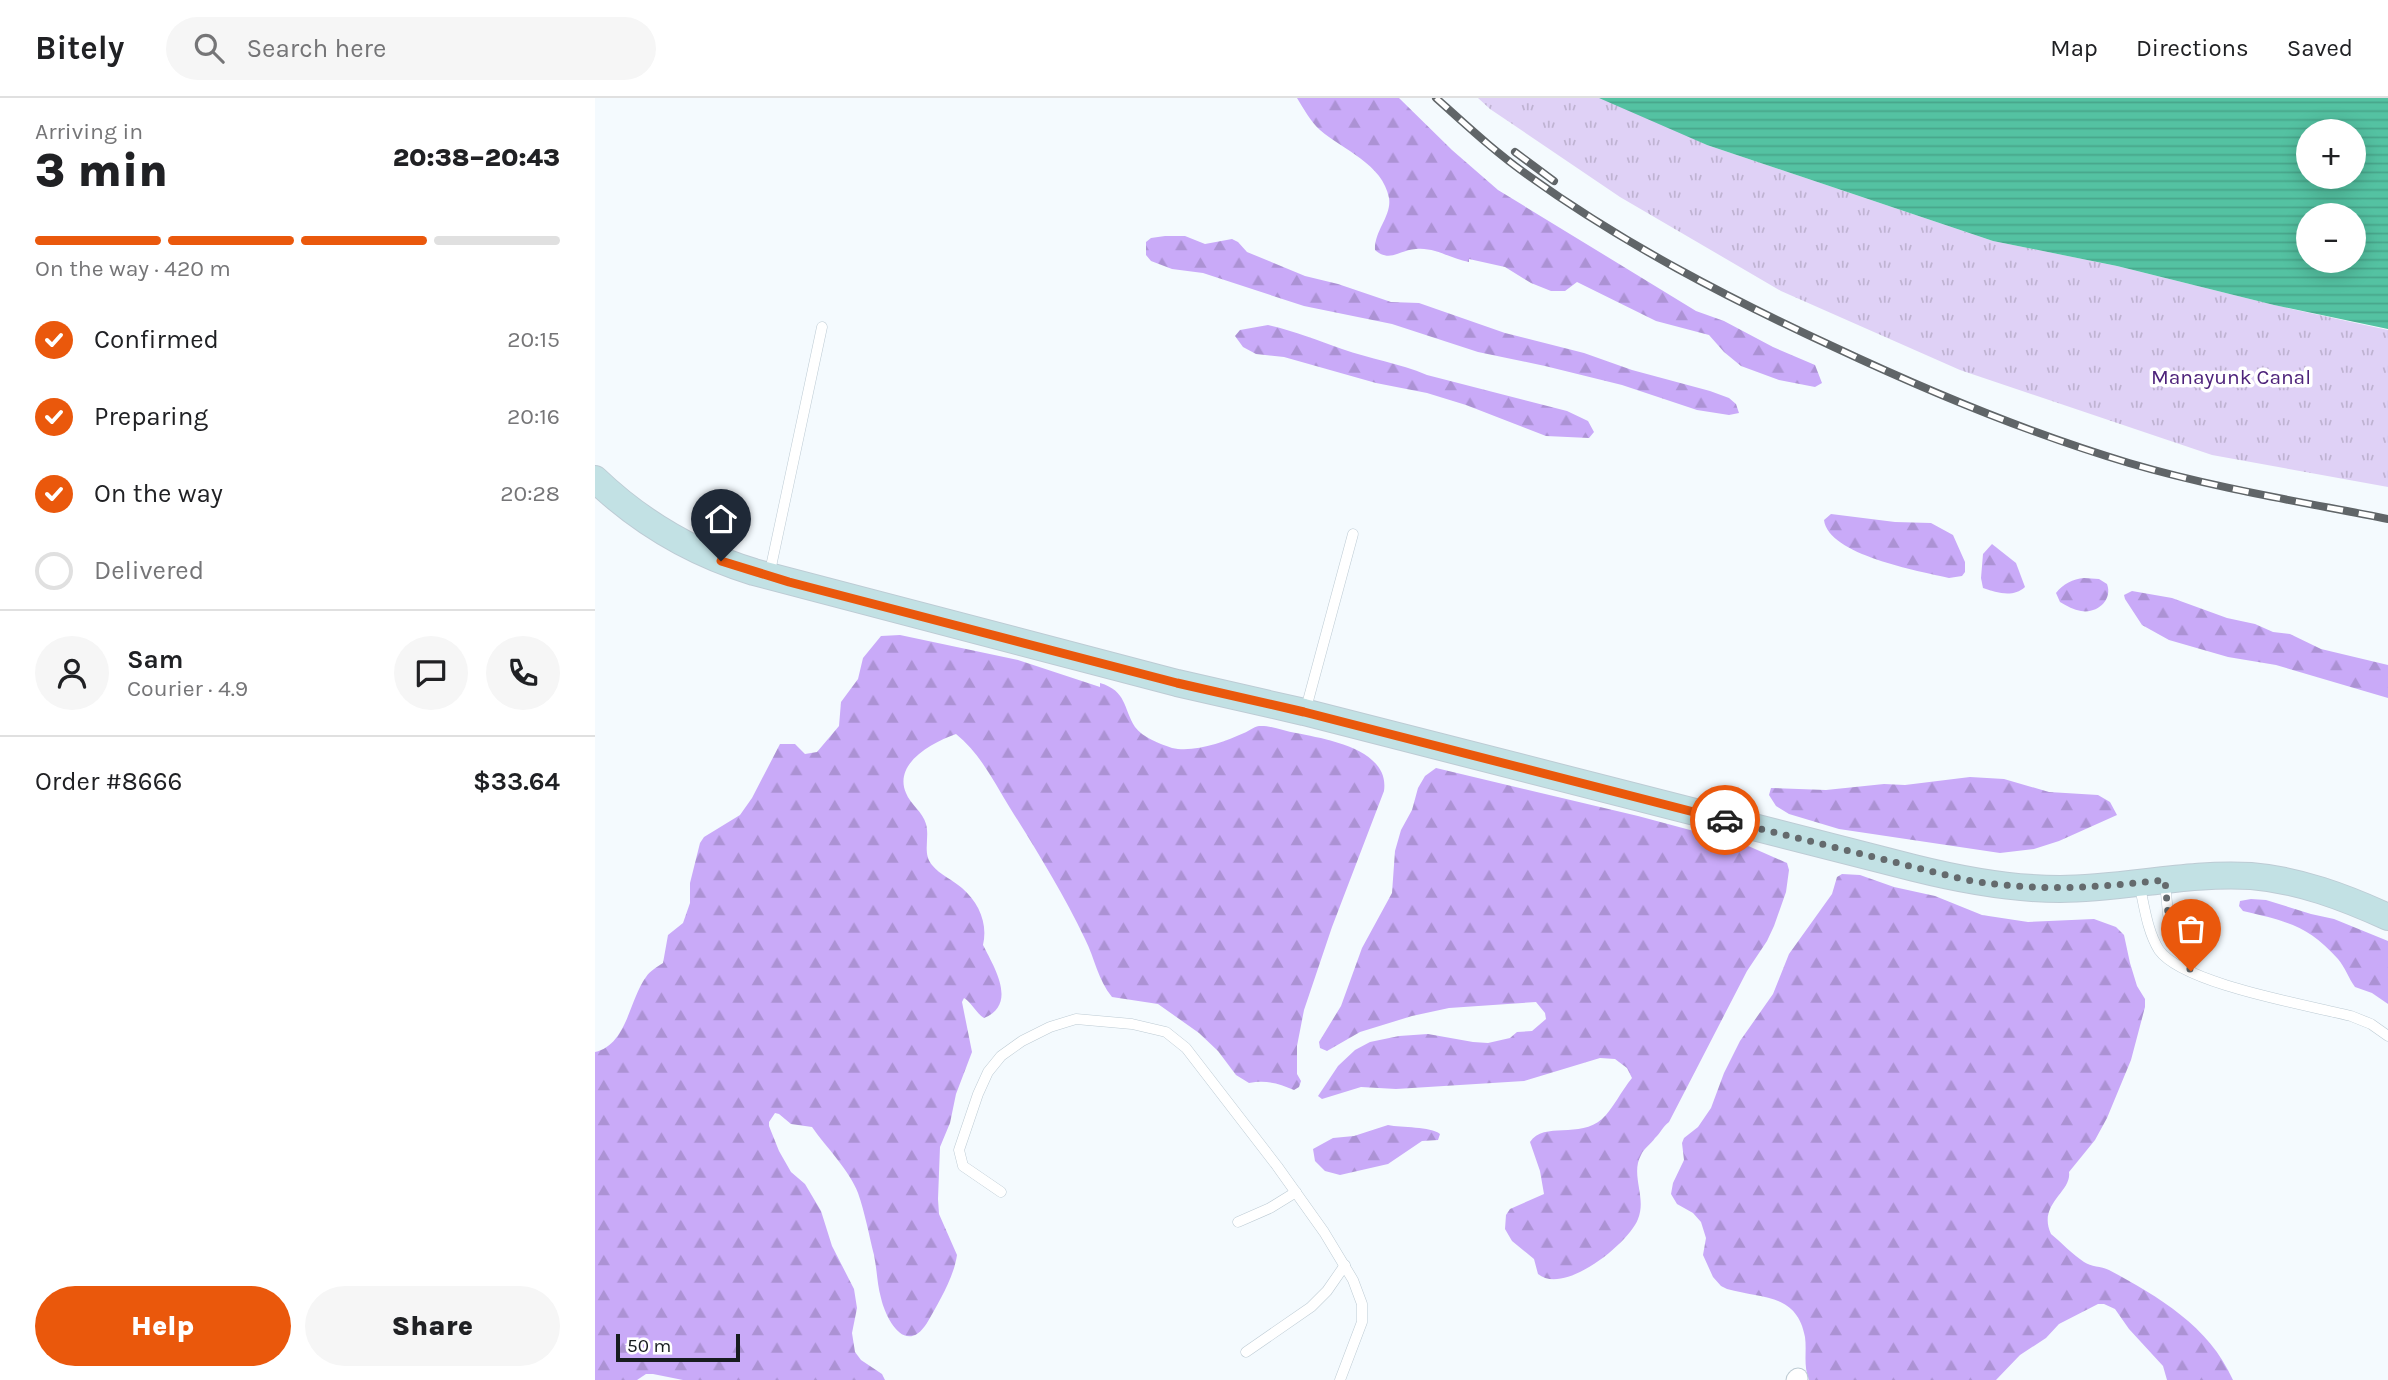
<!DOCTYPE html>
<html lang="en">
<head>
<meta charset="utf-8">
<style>
  body { margin:0; font-family:Karla,sans-serif; background:#f6f6f6; color:#202124; height:100vh; display:flex; flex-direction:column; font-size:26px; white-space:nowrap }
  * { box-sizing:border-box; margin:0 }
  p { font-size:23px; color:#757577 }
  .icon { flex:none; width:38px; height:38px; fill:none; stroke:currentColor; stroke-width:2; stroke-linecap:round; stroke-linejoin:round }
  .map { position:relative; flex:1; overflow:hidden }
  .sheet { display:flex; flex-direction:column; background:#fff; width:595px }
  .sheet>* { flex:none }
  .tools { position:absolute; left:1701px; top:21px; display:grid; gap:14px }
  .tools a { display:grid; place-items:center; width:70px; height:70px; border-radius:50%; background:#fff; box-shadow:0 4px 18px #0003; font-size:35px }
  .scale { position:absolute; left:21px; bottom:18px; width:124px; box-sizing:border-box; padding-left:7px; border:4px solid #171c1f; border-top:0; font-size:19px; line-height:24px; white-space:nowrap; color:#171c1f; -webkit-text-stroke:5px #fff; paint-order:stroke }
  .pin { position:absolute; display:grid; place-items:center; width:60px; height:60px; color:#fff; margin:-72px -30px; border-radius:50% 50% 50% 0; rotate:-45deg; box-shadow:0 0 7px #0007 }
  .pin .icon { rotate:45deg }
  .courier { position:absolute; display:grid; place-items:center; width:70px; height:70px; margin:-35px; border:5px solid #ea580c; border-radius:50%; background:#fff; color:#222; box-shadow:0 2px 9px #0007 }
  .headline em { font-style:normal; font-weight:800 }
  .headline div { display:flex; flex-direction:column-reverse }
  .headline { display:flex; align-items:center; justify-content:space-between; height:119px; padding:0 35px }
  h1 { font-size:46px; font-weight:800; line-height:52px }
  .bar { display:grid; grid-template-columns:repeat(4,1fr); gap:10px 7px; align-content:center; height:84px; padding:0 35px }
  .bar i { height:9px; border-radius:5px; background:#e0e0e0 }
  .bar .current { background:#ea580c }
  .bar p { grid-column:span 4 }
  .line { display:flex; align-items:center; gap:18px; padding:0 35px; border-top:2px solid #e0e0e0 }
  .line div { flex:1 }
  .round { display:grid; place-items:center; flex:none; width:74px; height:74px; border-radius:37px; background:#f6f6f6 }
  ol { padding:0 35px; list-style:none }
  li { display:flex; align-items:center; gap:21px; height:77px }
  li p { margin-inline-start:auto }
  li .icon { padding:7px; border-radius:50%; background:#ea580c; color:#fff; stroke-width:4 }
  li:last-child { color:#757577 }
  li i { width:38px; height:38px; border:4px solid #e0e0e0; border-radius:50% }
  .primary-button { display:flex; gap:14px; margin-top:auto; padding:14px 35px }
  .primary-button a { flex:1; height:80px; border-radius:42px; background:#ea580c; color:#fff; font-size:28px; font-weight:800; line-height:80px; text-align:center }
  .primary-button a+a { background:#f6f6f6; color:#202124 }
  header { display:flex; align-items:center; gap:42px; box-sizing:border-box; height:98px; padding:0 35px; background:#fff; border-bottom:2px solid #e0e0e0 }
  header strong { font-size:33px }
  nav { display:flex; gap:38px; margin-inline-start:auto; font-size:24px }
  .search { width:490px; height:63px; background:#f6f6f6; display:flex; align-items:center; gap:18px; box-sizing:border-box; padding:0 24px; border-radius:38px; color:#757577; font-size:26px }
  main { display:flex; flex:1; min-height:0 }
  .map>svg:first-child { display:block }
</style>
</head>
<body>
<header>
<strong>Bitely</strong>
<div class="search"><svg class="icon" aria-label="search" viewBox="0 0 24 24"><circle cx="10" cy="10" r="6"/><path d="M15 15l6 6"/></svg>Search here</div>
<nav><a>Map</a><a>Directions</a><a>Saved</a></nav>
</header>
<main>
<section class="sheet">
<div class="headline"><div><h1>3 min</h1><p>Arriving in</p></div><em>20:38–20:43</em></div>
<div class="bar"><i class="current"></i><i class="current"></i><i class="current"></i><i></i><p>On the way · 420 m</p></div>
<ol>
<li><svg class="icon" aria-label="check" viewBox="0 0 24 24"><path d="M5 12l5 5 9-10"/></svg>Confirmed<p>20:15</p></li>
<li><svg class="icon" aria-label="check" viewBox="0 0 24 24"><path d="M5 12l5 5 9-10"/></svg>Preparing<p>20:16</p></li>
<li><svg class="icon" aria-label="check" viewBox="0 0 24 24"><path d="M5 12l5 5 9-10"/></svg>On the way<p>20:28</p></li>
<li><i></i>Delivered</li>
</ol>
<div class="line" style="height:126px"><a class="round"><svg class="icon" aria-label="person" viewBox="0 0 24 24"><circle cx="12" cy="8" r="4"/><path d="M4 21q1-7 8-7t8 7"/></svg></a><div><b>Sam</b><p>Courier · 4.9</p></div><a class="round"><svg class="icon" aria-label="chat" viewBox="0 0 24 24"><path d="M4 5h16v11H9l-5 4z"/></svg></a><a class="round"><svg class="icon" aria-label="phone" viewBox="0 0 24 24"><path d="M5 4h4l2 5-3 2q2 4 5 5l2-3 5 2v4C11 20 4 13 5 4z"/></svg></a></div>
<div class="line" style="height:91px"><div>Order #8666</div><b>$33.64</b></div>
<div class="primary-button"><a>Help</a><a>Share</a></div>
</section>
<div class="map">
<svg width="1793" height="1282" viewBox="0 0 1793 1282">
  <defs>
    <pattern id="forest-firs" width="22" height="20" patternUnits="userSpaceOnUse" patternTransform="scale(1.75)"><rect width="22" height="20" fill="#c9aaf8"/><path d="M5 1l3.5 6h-7zM16 11l3.5 6h-7z" fill="#ac92d4"/></pattern>
    <pattern id="park-tufts" width="24" height="20" patternUnits="userSpaceOnUse" patternTransform="scale(1.75)"><rect width="24" height="20" fill="#dfd1f6"/><path d="M3 7l-1-3M5 7V3M7 7l1-3M15 17l-1-3M17 17v-4M19 17l1-3" fill="none" stroke="#bfb3d2"/></pattern>
    <pattern id="water-rules" width="6" height="5" patternUnits="userSpaceOnUse" patternTransform="scale(1.75)"><rect width="6" height="5" fill="#54c2a2"/><path d="M0 2.5h6" fill="none" stroke="#48a68b"/></pattern>
  </defs>
  <rect width="100%" height="100%" fill="#f4fafe"/>
  <!-- forest -->
  <g fill="url(#forest-firs)">
    <path d="M702,0h102l53,52 46,40 198,121 28,10 49,26 42,18 7,18 -7,4 -36,-7 -38,-14 -17,-14 -15,-17 -53,-14 -79,-39 -12,9h-14l-20,-8 -26,-16 -36,-8v3c-18,-3 -34,-15 -53,-13 -17,1 -26,14 -41,1 -1,-19 17,-34 14,-52 -6,-34 -46,-48 -69,-68 -10,-9 -16,-21 -23,-32z"/>
    <path d="M570,138h20l20,8 27,-5 6,3 9,10 58,24 33,8 53,18 28,1 86,30 79,20 48,17 78,21 19,7 7,6 3,9 -10,2 -32,-5 -75,-25 -77,-19 -67,-14 -86,-28 -88,-18 -101,-33 -31,-4 -21,-8 -5,-6v-13l5,-4z"/>
    <path d="M673,227c26,6 49,15 74,24 28,10 57,14 85,26l140,36 21,10 6,11 -5,6 -43,-2 -80,-31 -39,-12 -51,-10 -92,-26 -28,-3 -13,-7 -8,-11 5,-6z"/>
    <path d="M1236,416l64,8 36,1 22,12 12,27v10l-3,4 -13,2c-30,-7 -121,-23 -125,-58z"/>
    <path d="M1397,446l24,19 9,24c-12,11 -28,6 -42,1l-2,-10 2,-24z"/>
    <path d="M1489,480l15,1 8,5c6,16 -10,30 -26,27 -7,-1 -14,-5 -21,-9l-4,-9c7,-9 17,-14 28,-15z"/>
    <path d="M1537,493l40,7 55,20 28,6 18,8 17,2 31,15 67,16v33l-112,-33 -48,-8 -59,-17 -27,-15 -17,-26 -1,-4z"/>
    <path d="M305,537l118,25 82,27v-4c27,8 23,25 35,44 7,10 25,17 37,21 22,5 52,-6 72,-15 5,-2 9,-6 15,-7 11,-1 25,5 37,7 30,6 94,16 88,58l-52,136 -28,83 -7,36v28l4,7 -2,6 -5,3c-16,-7 -28,-10 -45,-7l-13,-8 -18,-24 -19,-18 -41,-29 -46,-7c-14,-17 -17,-38 -27,-58 -22,-46 -48,-88 -75,-131 -16,-26 -30,-55 -54,-74 -23,8 -63,29 -50,59 4,11 17,19 20,31 4,14 -4,29 6,41 8,10 21,15 30,23 17,15 26,35 21,57 11,22 35,59 1,73 -8,-5 -12,-15 -20,-20l-2,4 10,50 -16,42 -6,29 -10,24 -2,52 1,15 18,41c-3,22 -19,49 -30,68 -21,33 -41,-3 -46,-25 -4,-14 -4,-29 -7,-43 -5,-20 -9,-42 -16,-62 -8,-22 -32,-46 -46,-66l-21,-3 -12,-10 -4,-1 -6,9v4l10,25 12,21 14,12 16,27 11,35 22,43 3,19 -5,25 3,19 6,8 21,14 3,6h-202l-30,-6h-7l-9,6h-42v-328c32,-7 34,-52 51,-75 4,-6 11,-10 17,-14l5,-28 15,-12 7,-20v-20l10,-40 4,-6 36,-22 12,-17 28,-54h15l10,10 12,-2 22,-26 2,-24 17,-23 5,-21 18,-22z"/>
    <path d="M841,670l202,48 108,29 41,18 2,7 -3,22 -12,34 -7,15 -20,30 -78,151c-7,5 -8,11 -14,16 -4,6 -11,10 -14,17 -11,20 6,42 -3,64 -9,24 -74,77 -100,55l-4,-15 -22,-18 -7,-12 1,-14 4,-6 34,-15 -4,-23 -10,-29c14,-21 50,-3 72,-23 10,-9 20,-29 30,-41l-5,-10 -12,-9 -15,-1 -76,23 -128,8 -35,-2 -39,12 -4,-3 20,-30 17,-16 15,-8 29,-6 29,-2 45,8 15,1 22,-5 7,-6 15,-1 14,-12 -1,-6 -9,-11 -87,6 -37,8 -52,16 -33,19 -7,-3 -1,-6 22,-36 21,-58 30,-55 3,-42 6,-21 11,-20 6,-22 7,-12z"/>
    <path d="M1375,679l34,2 45,13 49,3 12,7 7,13 -58,26 -25,8 -34,4 -161,-24 -50,-15 -13,-8 -7,-11 2,-7 55,2 58,-6 21,1z"/>
    <path d="M1247,776l18,1 34,12 41,9 47,19 46,7 66,-3 22,8 8,8 6,28 7,23 8,13v8l-14,53 -24,58 -12,22 -26,32c3,20 -32,32 -18,62 11,9 21,20 33,28 7,5 17,4 25,8 50,27 100,56 124,110h-66l-4,-14 -34,-37 -14,-20 -11,-5h-6l-39,20 -13,14 -26,17 -24,25h-187c-6,-15 -2,-28 -4,-43 -8,-44 -43,-38 -78,-48l-6,-3 -8,-9 -10,-22 3,-17 -5,-16 -8,-9 -16,-9 -6,-10 2,-11 11,-23 -2,-17 2,-5 14,-11 13,-19 13,-35 16,-32 33,-47 16,-40 43,-60 5,-17z"/>
    <path d="M1656,801l15,1 45,14 23,5 54,22v63l-16,-11 -17,-6c-6,-8 -10,-20 -17,-28 -30,-34 -53,-38 -95,-48l-4,-5 1,-5z"/>
    <path d="M793,1027c14,3 42,1 52,9l-2,6 -16,1 -34,23 -48,11 -15,-4 -10,-10 -2,-12 20,-11 21,-2z"/>
  </g>
  <!-- park -->
  <path fill="url(#park-tufts)" d="M883,0h133l96,47 286,96 124,25 157,39 114,25v157l-176,-32 -252,-85 -179,-79 -161,-94 -130,-88z"/>
  <!-- water -->
  <path fill="url(#water-rules)" fill-rule="evenodd" d="M1004,0h789v231l-114,-24 -157,-39 -124,-25 -286,-96zM1713,33h46v46h-46zM1713,117h46v46h-46z"/>
  <g fill="none" stroke-linecap="round" stroke-linejoin="round">
    <defs>
      <g id="lane">
        <path d="M174,478l53,-249"/>
        <path d="M710,614l48,-178"/>
        <path d="M1570,784l3,32 5,22 18,35"/>
        <path d="M1544,785c5,21 8,48 20,67 24,34 149,55 192,66l20,8 17,12"/>
        <path d="M406,1094l-38,-26 -4,-16 19,-56 10,-22 13,-16 21,-15 28,-14 26,-8 56,5 34,8 20,16 91,118 47,66 29,48 9,24v18l-22,58"/>
        <path d="M643,1124l32,-14 26,-16"/>
        <path d="M651,1254l65,-45 16,-16 18,-26"/>
      </g>
      <path id="street" d="M1201,1282l2,-2"/>
      <path id="secondary" d="M0,381c45,43 100,75 159,93l423,111 127,29 610,156c48,12 96,21 146,21 64,0 127,-17 191,-13 48,4 93,21 137,41"/>
    </defs>
    <!-- lane casing -->
    <use href="#lane" stroke="#bdcbd4" stroke-width="11"/>
    <!-- street casing -->
    <use href="#street" stroke="#bdcbd4" stroke-width="21"/>
    <!-- secondary casing -->
    <use href="#secondary" stroke="#bdcbd4" stroke-width="28"/>
    <!-- lane -->
    <use href="#lane" stroke="#fff" stroke-width="10"/>
    <!-- street -->
    <use href="#street" stroke="#fff" stroke-width="19"/>
    <!-- secondary -->
    <use href="#secondary" stroke="#c2e1e4" stroke-width="26"/>
    <defs>
      <g id="rail">
        <path d="M841,0c30,27 60,55 93,78 95,68 199,122 305,171 96,45 194,86 295,116 85,25 173,39 259,56"/>
        <path d="M920,54l39,29"/>
      </g>
    </defs>
    <!-- rail casing -->
    <use href="#rail" stroke="#606568" stroke-width="8"/>
    <!-- rail -->
    <use href="#rail" stroke="#fff" stroke-width="5" stroke-dasharray="16" stroke-linecap="butt"/>
  </g>
  <g fill="none" stroke-linecap="round" stroke-linejoin="round">
    <!-- done -->
    <path stroke="#646a6d" stroke-width="7" stroke-dasharray="0 12.6" d="M1130,722l241,60c73,12 126,8 199,0l3,34 5,22 18,35"/>
    <!-- route -->
    <path stroke="#ea580c" stroke-width="9" d="M126,463l68,21 388,101 127,29 421,108"/>
  </g>
  <g text-anchor="middle" stroke-width="7" stroke-linejoin="round" paint-order="stroke">
    <!-- park labels -->
    <g font-size="21" fill="#4d227a" stroke="#fff">
      <text x="1636" y="286">Manayunk Canal</text>
    </g>
  </g>
</svg>
<div class="tools">
<a>+</a>
<a>−</a>
</div>
<div class="scale">50 m</div>
<div class="pin" style="left:1596px;top:873px;background:#ea580c"><svg class="icon" aria-label="bag" viewBox="0 0 24 24"><path d="M5 8h14l-1 12H6zM9 8a3 3 0 0 1 6 0"/></svg></div>
<div class="pin" style="left:126px;top:463px;background:#1f2937"><svg class="icon" aria-label="home" viewBox="0 0 24 24"><path d="M3 11l9-7 9 7M6 9v11h12V9"/></svg></div>
<div class="courier" style="left:1130px;top:722px"><svg class="icon" aria-label="car" viewBox="0 0 24 24"><path d="M5 17H2v-5l4-1 3-4h7l3 4 3 1v5h-3M9 17h6M6 11h13"/><circle cx="7" cy="17" r="2"/><circle cx="17" cy="17" r="2"/></svg></div>
</div>
</main>
</body>
</html>
